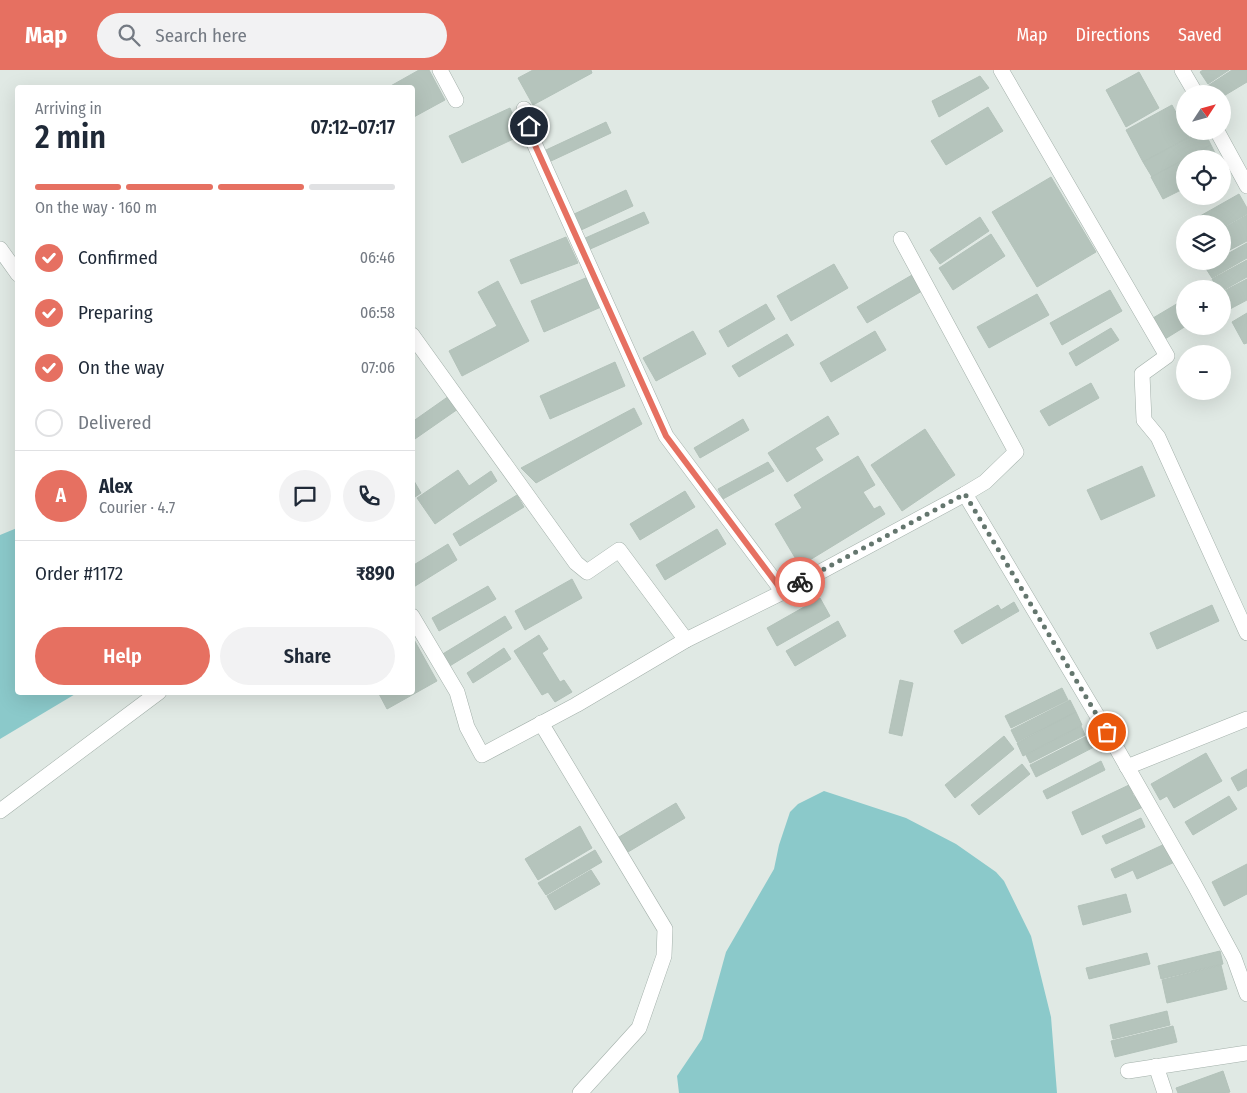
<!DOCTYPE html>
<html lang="en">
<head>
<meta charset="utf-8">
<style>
  body { margin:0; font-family:"Fira Sans Condensed",sans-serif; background:#f2f2f3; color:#1f2937; height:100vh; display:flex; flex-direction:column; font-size:19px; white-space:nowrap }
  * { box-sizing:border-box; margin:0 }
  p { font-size:16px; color:#747a83 }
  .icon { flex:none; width:28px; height:28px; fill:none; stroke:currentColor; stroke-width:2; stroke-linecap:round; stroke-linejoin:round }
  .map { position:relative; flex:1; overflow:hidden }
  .drawer { position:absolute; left:15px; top:15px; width:400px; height:610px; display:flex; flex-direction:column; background:#fff; border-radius:5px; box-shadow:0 5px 20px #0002 }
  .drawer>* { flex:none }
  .needle { width:32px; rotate:54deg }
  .controls { position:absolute; left:1176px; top:15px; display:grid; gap:10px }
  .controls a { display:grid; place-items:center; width:55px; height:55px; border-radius:50%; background:#fff; box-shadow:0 5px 20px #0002; font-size:25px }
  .pin { position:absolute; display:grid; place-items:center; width:42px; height:42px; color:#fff; margin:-21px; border:2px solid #fff; border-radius:50%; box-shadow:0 1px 5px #0007 }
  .courier { position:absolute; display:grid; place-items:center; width:50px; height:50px; margin:-25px; border:4px solid #e67061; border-radius:50%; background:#fff; color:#222; box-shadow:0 1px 6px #0007 }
  .headline em { font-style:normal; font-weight:600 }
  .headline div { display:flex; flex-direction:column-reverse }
  .headline { display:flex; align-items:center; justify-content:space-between; height:85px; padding:0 20px }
  h1 { font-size:32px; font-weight:600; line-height:38px }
  .bar { display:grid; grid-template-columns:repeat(4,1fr); gap:8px 5px; align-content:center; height:60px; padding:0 20px }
  .bar i { height:6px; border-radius:4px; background:#e0e1e3 }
  .bar .selected { background:#e67061 }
  .bar p { grid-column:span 4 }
  .line { display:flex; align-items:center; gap:12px; padding:0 20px; border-top:1px solid #e0e1e3 }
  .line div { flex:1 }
  .round { display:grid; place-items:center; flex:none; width:52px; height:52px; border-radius:26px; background:#f2f2f3 }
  ol { padding:0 20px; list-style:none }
  li { display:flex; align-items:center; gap:15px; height:55px }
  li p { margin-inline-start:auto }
  li .icon { padding:5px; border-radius:50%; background:#e67061; color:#fff; stroke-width:4 }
  li:last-child { color:#747a83 }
  li i { width:28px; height:28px; border:2px solid #e0e1e3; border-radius:50% }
  .action { display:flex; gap:10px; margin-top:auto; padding:10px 20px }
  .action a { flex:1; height:58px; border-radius:30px; background:#e67061; color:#fff; font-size:20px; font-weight:600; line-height:58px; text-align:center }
  .action a+a { background:#f2f2f3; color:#1f2937 }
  header { display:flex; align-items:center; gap:30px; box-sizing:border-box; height:70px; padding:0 25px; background:#e67061; color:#fff }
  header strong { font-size:24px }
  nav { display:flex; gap:28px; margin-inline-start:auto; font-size:18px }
  .search { width:350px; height:45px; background:#f2f2f3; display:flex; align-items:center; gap:12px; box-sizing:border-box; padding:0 18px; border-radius:28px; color:#747a83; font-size:19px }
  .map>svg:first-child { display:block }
</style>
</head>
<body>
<header>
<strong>Map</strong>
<div class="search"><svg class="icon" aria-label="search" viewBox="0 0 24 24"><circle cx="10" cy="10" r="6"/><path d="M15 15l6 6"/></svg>Search here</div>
<nav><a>Map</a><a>Directions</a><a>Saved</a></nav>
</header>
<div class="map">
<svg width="1247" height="1023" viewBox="0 0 1247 1023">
  <rect width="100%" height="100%" fill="#e0e9e4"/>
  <!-- water -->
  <g fill="#8bc9ca">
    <path d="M17,458l1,164 59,1 -77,46v-204z"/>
    <path d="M824,721l82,27 50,26 40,28 8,9 27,55 20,81 6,76h-378l-2,-17 25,-37 24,-87 48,-83 5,-24 11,-33 8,-8z"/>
  </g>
  <!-- building -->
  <g fill="#b5c4bc" stroke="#b3c2ba">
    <path d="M419,0h10l16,30 -33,18v-30h-25z"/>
    <path d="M533,0h58l1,3 -59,32 -15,-27z"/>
    <path d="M1203,0h26l-21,14 -8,-12z"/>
    <path d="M1232,0h15v12l-25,15v-3h-11l-5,-7z"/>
    <path d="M1139,2l20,36 -33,19 -20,-37z"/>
    <path d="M980,6l9,12 -50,29 -7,-16z"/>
    <path d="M1172,35l17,32 -46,25 -17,-32z"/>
    <path d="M988,37l15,24 -57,34 -15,-24z"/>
    <path d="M510,38l12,27 -60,28 -13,-27z"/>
    <path d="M606,52l5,11 -60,28 -5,-11z"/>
    <path d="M1201,61h3l7,14 -59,32 -9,-15z"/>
    <path d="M1211,75l7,14h-32z"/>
    <path d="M1185,89v29l-22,11 -12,-22z"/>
    <path d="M1051,107l45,75 -59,35 -45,-75z"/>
    <path d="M626,120l7,16 -54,25 -7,-16z"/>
    <path d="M1239,124l8,14v6l-25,14v-4h-36z"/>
    <path d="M644,142l5,11 -61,27 -5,-11z"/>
    <path d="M1247,145v26l-25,13v-25z"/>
    <path d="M980,147l9,14 -49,33 -10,-14z"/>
    <path d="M991,164l14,22 -52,34 -14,-22z"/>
    <path d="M566,167l12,26 -57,21 -11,-24z"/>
    <path d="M1247,173v15l-35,20 -7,-11 10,-6h7v-4z"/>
    <path d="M1247,190v17l-25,14v-2h-4l-6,-10z"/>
    <path d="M834,194l14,24 -57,33 -14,-25z"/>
    <path d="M912,205l10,16 -55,32 -10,-16z"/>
    <path d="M588,207l13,30 -57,25 -13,-31z"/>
    <path d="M1247,209v21l-17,9 -8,-13v-4z"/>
    <path d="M498,211l31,60 -67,35 -13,-25 48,-25 -19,-34z"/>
    <path d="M1110,220l12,21 -60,34 -12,-22z"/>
    <path d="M1037,224l12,21 -60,33 -12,-21z"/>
    <path d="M1185,229v27h1l-21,13 -12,-21z"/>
    <path d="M766,234l9,15 -47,28 -9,-16z"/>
    <path d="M1247,243v30l-3,1 -12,-22z"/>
    <path d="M1111,258l8,12 -43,26 -7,-13z"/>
    <path d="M693,261l13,23 -50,27 -13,-23z"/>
    <path d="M875,261l11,19 -55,32 -11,-19z"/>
    <path d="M787,264l7,11 -55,32 -7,-11z"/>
    <path d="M615,292l10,24 -75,33 -10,-23z"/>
    <path d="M1091,313l8,15 -50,28 -9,-15z"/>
    <path d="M449,326l9,13 -46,32v-19z"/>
    <path d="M634,338l8,16 -106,59 -15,-15z"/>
    <path d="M828,346l11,18 -24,14 8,12 -36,22 -19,-29z"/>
    <path d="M743,349l6,11 -49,28 -6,-10z"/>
    <path d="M925,359l30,46 -53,36 -31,-46z"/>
    <path d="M858,386l17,29 -12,7 11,17 6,-3 5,8 -85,52 -25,-42 27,-16 -8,-13z"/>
    <path d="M768,392l6,9 -51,28 -5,-10z"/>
    <path d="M1142,396l13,30 -54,24 -14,-30z"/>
    <path d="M458,400l11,16 22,-15 6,10 -62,43 -18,-26z"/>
    <path d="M414,411l7,12 -9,6v-17z"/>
    <path d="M685,421l10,16 -55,33 -10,-16z"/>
    <path d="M517,425l7,12 -64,39 -7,-12z"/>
    <path d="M717,459l9,15 -61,36 -9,-15z"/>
    <path d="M448,474l9,16 -45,28v-22z"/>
    <path d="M572,509l10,19 -57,32 -10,-19z"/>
    <path d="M488,516l8,13 -57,32 -7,-13z"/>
    <path d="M820,528l10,18 -53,30 -10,-18z"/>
    <path d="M1014,532l5,9 -57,33 -8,-13 44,-26 3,5z"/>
    <path d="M1212,535l7,16 -62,28 -7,-16z"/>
    <path d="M505,546l7,12 -64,39 -7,-12z"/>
    <path d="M838,551l8,15 -51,30 -9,-15z"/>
    <path d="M539,565l9,14 -6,4 18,29 4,-2 8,12 -17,10 -7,-10 -6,3 -28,-44z"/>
    <path d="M412,566l25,45 -50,28 -9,-17h34z"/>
    <path d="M504,578l7,11 -38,24 -6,-10z"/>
    <path d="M900,610l13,3 -11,53 -13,-3z"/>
    <path d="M1062,618l6,12 -57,28 -6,-12z"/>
    <path d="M1070,630l6,12 -59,30 -6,-12z"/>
    <path d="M1076,642l6,13 -59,31 -6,-13z"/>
    <path d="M1081,656l4,9 -55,28 -4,-8z"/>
    <path d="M1089,665l5,12 -58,30 -6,-12z"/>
    <path d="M1004,666l10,13 -59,49 -10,-13z"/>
    <path d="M1206,683l16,28 -48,27 -7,-12 -7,4 -9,-16z"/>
    <path d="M1101,691l4,9 -58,29 -4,-8z"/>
    <path d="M1022,694l8,10 -51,41 -8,-10z"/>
    <path d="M1247,699v17l-9,5 -7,-13z"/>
    <path d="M1129,715l5,12 5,-2 6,11 -63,29 -10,-23z"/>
    <path d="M1229,726l8,13 -44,26 -8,-13z"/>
    <path d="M676,733l9,15 -57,34 -9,-15z"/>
    <path d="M1141,748l4,9 -39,17 -4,-8z"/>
    <path d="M580,756l12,22 -54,32 -13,-21z"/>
    <path d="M1169,772l8,19 -40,18 -4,-9 -18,8 -4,-9z"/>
    <path d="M595,780l7,12 -56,33 -8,-12z"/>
    <path d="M1247,794v30l-23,12 -12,-24z"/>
    <path d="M591,800l9,14 -45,26 -8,-14z"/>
    <path d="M1126,824l5,18 -48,13 -5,-19z"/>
    <path d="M1220,881l3,13 -62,15 -3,-13z"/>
    <path d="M1147,883l3,11 -61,15 -3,-11z"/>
    <path d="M1221,895l6,24 -60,14 -5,-23z"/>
    <path d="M1167,941l3,14 -57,14 -3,-14z"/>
    <path d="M1173,956l4,16 -62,15 -4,-16z"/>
    <path d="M1223,1001l7,21 -4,1h-48l-2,-5z"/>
  </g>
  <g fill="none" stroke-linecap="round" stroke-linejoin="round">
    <defs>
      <g id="minor">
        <path d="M440,0l16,30"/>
        <path d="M1001,0l166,286 -25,18 2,46 14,17 89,196"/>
        <path d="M1182,0l14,24"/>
        <path d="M524,39l10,34 132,293 117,156"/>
        <path d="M1217,61l30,55"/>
        <path d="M0,179l18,25"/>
        <path d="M412,265l164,228 11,9 32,-22 67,90"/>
        <path d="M965,424l152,255 77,135 40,74 13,36"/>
        <path d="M412,546l45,76 10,35 15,28 94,-50 110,-65 97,-48 182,-98 20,-12 31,-30 -115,-213"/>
        <path d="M541,653l124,206 -1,27 -25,72 -59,65"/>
        <path d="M1127,697l120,-48"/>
        <path d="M0,741l159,-119"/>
        <path d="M1156,996l9,27"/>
        <path d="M1128,1001l119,-18"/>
      </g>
    </defs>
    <!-- minor casing -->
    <use href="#minor" stroke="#a3b0aa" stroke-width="16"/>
    <!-- minor -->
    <use href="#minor" stroke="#fff" stroke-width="15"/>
  </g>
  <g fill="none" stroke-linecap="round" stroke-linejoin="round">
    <!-- done -->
    <path stroke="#64766e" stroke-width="5" stroke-dasharray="0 9" d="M800,512l165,-88 142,238"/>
    <!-- route -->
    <path stroke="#e67061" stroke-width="6" d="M529,56l5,17 132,293 117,156 17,-10"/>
  </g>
</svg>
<div class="controls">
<a><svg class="needle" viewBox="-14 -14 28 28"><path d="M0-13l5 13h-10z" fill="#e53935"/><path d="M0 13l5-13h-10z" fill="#747a83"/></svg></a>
<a><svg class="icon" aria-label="locate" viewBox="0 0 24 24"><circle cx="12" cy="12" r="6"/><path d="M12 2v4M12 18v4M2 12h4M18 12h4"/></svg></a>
<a><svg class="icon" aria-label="layers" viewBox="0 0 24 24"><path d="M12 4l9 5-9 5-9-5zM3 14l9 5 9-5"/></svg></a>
<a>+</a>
<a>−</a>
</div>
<div class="pin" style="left:1107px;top:662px;background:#ea580c"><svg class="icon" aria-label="bag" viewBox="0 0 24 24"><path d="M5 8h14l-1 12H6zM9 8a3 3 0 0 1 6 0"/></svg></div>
<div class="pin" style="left:529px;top:56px;background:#1f2937"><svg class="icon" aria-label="home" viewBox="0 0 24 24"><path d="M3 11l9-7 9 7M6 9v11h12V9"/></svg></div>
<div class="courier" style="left:800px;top:512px"><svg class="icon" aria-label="bike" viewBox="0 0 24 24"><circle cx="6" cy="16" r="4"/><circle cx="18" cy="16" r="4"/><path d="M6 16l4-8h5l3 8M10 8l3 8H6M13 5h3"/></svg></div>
<section class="drawer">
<div class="headline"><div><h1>2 min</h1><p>Arriving in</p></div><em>07:12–07:17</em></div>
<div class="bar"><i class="selected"></i><i class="selected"></i><i class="selected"></i><i></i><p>On the way · 160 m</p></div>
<ol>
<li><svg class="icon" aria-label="check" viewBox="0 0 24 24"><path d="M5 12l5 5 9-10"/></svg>Confirmed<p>06:46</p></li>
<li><svg class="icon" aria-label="check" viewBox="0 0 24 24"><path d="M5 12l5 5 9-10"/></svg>Preparing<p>06:58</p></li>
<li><svg class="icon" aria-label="check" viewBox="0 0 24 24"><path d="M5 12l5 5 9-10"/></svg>On the way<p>07:06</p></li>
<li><i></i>Delivered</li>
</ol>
<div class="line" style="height:90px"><b class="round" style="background:#e67061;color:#fff">A</b><div><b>Alex</b><p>Courier · 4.7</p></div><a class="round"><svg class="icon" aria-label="chat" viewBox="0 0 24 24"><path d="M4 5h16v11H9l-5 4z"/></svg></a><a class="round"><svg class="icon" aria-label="phone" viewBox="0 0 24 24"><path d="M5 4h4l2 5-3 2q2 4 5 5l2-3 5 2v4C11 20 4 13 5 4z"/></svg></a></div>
<div class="line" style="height:65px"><div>Order #1172</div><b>₹890</b></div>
<div class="action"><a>Help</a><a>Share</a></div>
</section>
</div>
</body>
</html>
